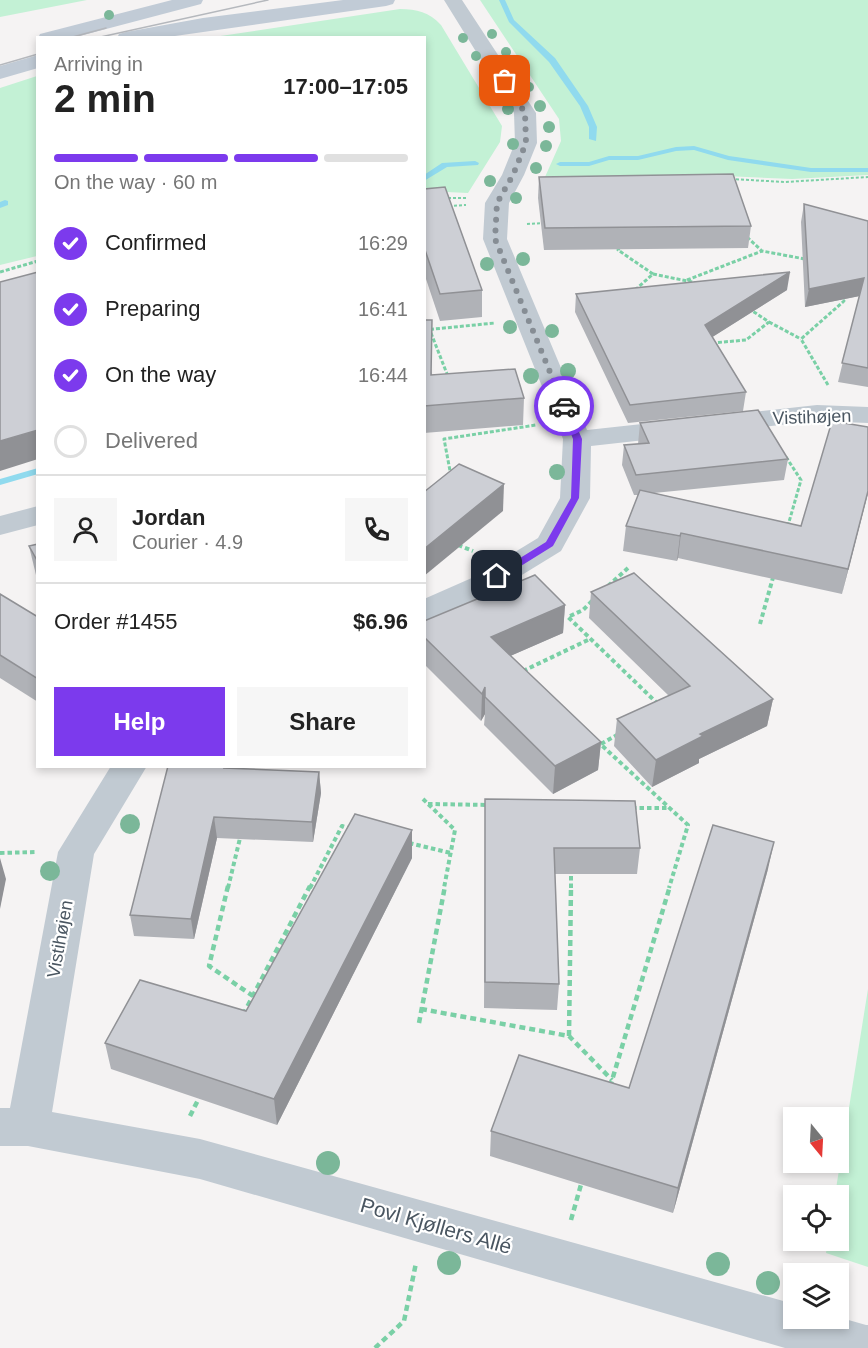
<!DOCTYPE html>
<html lang="en">
<head>
<meta charset="utf-8">
<style>
  body { margin:0; font-family:Helvetica,sans-serif; background:#f6f6f6; color:#222; height:100vh; display:flex; flex-direction:column; font-size:22px; white-space:nowrap }
  * { box-sizing:border-box; margin:0 }
  p { font-size:20px; color:#767676 }
  .icon { flex:none; width:33px; height:33px; fill:none; stroke:currentColor; stroke-width:2; stroke-linecap:round; stroke-linejoin:round }
  .map { position:relative; flex:1; overflow:hidden }
  .panel { position:absolute; left:36px; top:36px; width:390px; height:732px; display:flex; flex-direction:column; background:#fff; border-radius:0px; box-shadow:0 3px 9px #0003 }
  .panel>* { flex:none }
  .needle { width:39px; rotate:162deg }
  .tools { position:absolute; left:783px; top:1107px; display:grid; gap:12px }
  .tools a { display:grid; place-items:center; width:66px; height:66px; border-radius:0px; background:#fff; box-shadow:0 3px 9px #0003; font-size:30px }
  .pin { position:absolute; display:grid; place-items:center; width:51px; height:51px; color:#fff; margin:-26px; border-radius:12px; box-shadow:0 3px 9px #0006 }
  .courier { position:absolute; display:grid; place-items:center; width:60px; height:60px; margin:-30px; border:4px solid #7c3aed; border-radius:50%; background:#fff; color:#222; box-shadow:0 2px 8px #0007 }
  .head em { font-style:normal; font-weight:600 }
  .head div { display:flex; flex-direction:column-reverse }
  .head { display:flex; align-items:center; justify-content:space-between; height:102px; padding:0 18px }
  h1 { font-size:39px; font-weight:600; line-height:45px }
  .bar { display:grid; grid-template-columns:repeat(4,1fr); gap:9px 6px; align-content:center; height:72px; padding:0 18px }
  .bar i { height:8px; border-radius:4px; background:#e0e0e0 }
  .bar .active { background:#7c3aed }
  .bar p { grid-column:span 4 }
  .line { display:flex; align-items:center; gap:15px; padding:0 18px; border-top:2px solid #e0e0e0 }
  .line div { flex:1 }
  .round { display:grid; place-items:center; flex:none; width:63px; height:63px; border-radius:0px; background:#f6f6f6 }
  ol { padding:0 18px; list-style:none }
  li { display:flex; align-items:center; gap:18px; height:66px }
  li p { margin-inline-start:auto }
  li .icon { padding:6px; border-radius:50%; background:#7c3aed; color:#fff; stroke-width:4 }
  li:last-child { color:#767676 }
  li i { width:33px; height:33px; border:3px solid #e0e0e0; border-radius:50% }
  .button { display:flex; gap:12px; margin-top:auto; padding:12px 18px }
  .button a { flex:1; height:69px; border-radius:0px; background:#7c3aed; color:#fff; font-size:24px; font-weight:600; line-height:69px; text-align:center }
  .button a+a { background:#f6f6f6; color:#222 }
  .map>svg:first-child { display:block }
</style>
</head>
<body>
<div class="map">
<svg width="868" height="1348" viewBox="0 0 868 1348">
  <rect width="100%" height="100%" fill="#f5f3f3"/>
  <!-- green -->
  <g fill="#c3f1d5">
    <path d="M0,0h87l-87,17z"/>
    <path d="M480,0h388v175l-76,4 -90,-4 -157,2 16,-36 -2,-22z"/>
    <path d="M400,9c17,0 29,3 41,16l61,101 -2,16 -32,51 -43,-2 -1,-153h-217z"/>
    <path d="M37,76v180l-37,9v-177z"/>
    <path d="M868,989v278l-42,-14 2,-12 10,-1v-44l-3,-1z"/>
  </g>
  <g fill="none" stroke-linecap="round" stroke-linejoin="round">
    <!-- stream -->
    <g fill="#90daee" fill-rule="evenodd">
      <path d="M499,0h6l9,20 41,38 33,48 9,21 -1,14 -7,-2v-12l-9,-21 -31,-44 -40,-40z"/>
      <path d="M694,146l35,10 82,12h57v4h-57l-83,-12 -34,-10 -18,1 -38,9h-29l-20,6h-29l-4,-2 4,-2h29l20,-6h29l38,-9z"/>
      <path d="M475,161l4,2 -1,2 -31,2 -23,14v-6l18,-12z"/>
      <path d="M5,200l3,1v4l-8,3v-6z"/>
      <path d="M38,468v6l-38,11v-6z"/>
    </g>
    <!-- path-far3 -->
    <g stroke="#7ad0a6" stroke-width="2" stroke-dasharray="3 2" stroke-linecap="butt">
      <path d="M731,179l54,3 83,-5"/>
      <path d="M443,198h23"/>
      <path d="M449,206l17,-1"/>
      <path d="M527,224l17,-1"/>
    </g>
    <!-- path-far2 -->
    <g stroke="#7ad0a6" stroke-width="3" stroke-dasharray="4 2" stroke-linecap="butt">
      <path d="M747,237l15,14 43,8"/>
      <path d="M620,247l-2,3 35,24 -18,16"/>
      <path d="M0,272l38,-11"/>
      <path d="M653,274l44,9"/>
      <path d="M687,280l75,-29"/>
      <path d="M769,322l32,17"/>
      <path d="M424,330l71,-7"/>
      <path d="M431,333l18,46"/>
      <path d="M712,343l34,-3 23,-18 -18,-12"/>
      <path d="M828,385l-27,-46 43,-38 -4,-3"/>
      <path d="M786,457l15,23 -12,42"/>
      <path d="M451,476l-7,-37 92,-14"/>
    </g>
    <!-- path-far1 -->
    <g stroke="#7ad0a6" stroke-width="4" stroke-dasharray="4.5 3" stroke-linecap="butt">
      <path d="M788,527l2,-7"/>
      <path d="M458,545l15,6"/>
      <path d="M608,586l20,-18"/>
      <path d="M592,601l-9,9 -15,7 90,87"/>
      <path d="M760,624l14,-50"/>
      <path d="M523,671l67,-32"/>
      <path d="M597,741l91,84 -19,63"/>
      <path d="M601,744l16,-9"/>
      <path d="M423,799l32,31 -11,58"/>
      <path d="M428,804l62,1"/>
      <path d="M632,808h38"/>
      <path d="M409,843l42,10"/>
      <path d="M0,853l36,-1"/>
      <path d="M228,888l13,-54"/>
      <path d="M310,888l32,-62 10,3"/>
      <path d="M571,888v-16"/>
    </g>
    <!-- path -->
    <g stroke="#7ad0a6" stroke-width="4.5" stroke-dasharray="6 4" stroke-linecap="butt">
      <path d="M228,886l-19,80 44,30"/>
      <path d="M421,1009l148,27 43,44"/>
      <path d="M243,1015l67,-129"/>
      <path d="M419,1023l26,-137"/>
      <path d="M569,1036l2,-150"/>
      <path d="M610,1087l60,-201"/>
      <path d="M190,1116l10,-20"/>
      <path d="M571,1220l11,-39"/>
      <path d="M375,1348l29,-27 12,-58"/>
    </g>
    <!-- street -->
    <g fill="#c1cad2" fill-rule="evenodd">
      <path d="M444,0h18l74,113 1,30 -13,32 -15,28 -2,36 80,191 230,-25 51,2v16l-51,-2 -226,25 -1,52 -29,53 -65,40 -72,31v-23l50,-22 64,-39 22,-40 3,-59 -80,-200 2,-36 17,-28 13,-32 -1,-30z"/>
      <path d="M38,506v19l-38,10v-19z"/>
      <path d="M111,766h36l-53,88 -42,258 148,27 594,165v14l44,-1 28,8h2v23h-83l-585,-169 -172,-33h-28v-38h10l48,-256z"/>
    </g>
    <!-- secondary -->
    <g fill="#c1cbd6" fill-rule="evenodd">
      <path d="M172,0h31l-2,4 -129,34h-34l2,-4z"/>
      <path d="M343,0h52l-2,4 -7,2 -225,32h-44l2,-4 7,-2 77,-14z"/>
      <path d="M38,55v13l-38,11v-13z"/>
    </g>
    <!-- tram -->
    <g stroke="#b5b8bd" stroke-width="1.5">
      <path d="M69,38l37,-10"/>
      <path d="M96,38l172,-38"/>
      <path d="M0,65l38,-11"/>
    </g>
  </g>
  <!-- trees -->
  <g fill="#7bb799">
    <circle cx="109" cy="15" r="5"/>
    <circle cx="492" cy="34" r="5"/>
    <circle cx="463" cy="38" r="5"/>
    <circle cx="506" cy="52" r="5"/>
    <circle cx="476" cy="56" r="5"/>
    <circle cx="518" cy="69" r="5"/>
    <circle cx="489" cy="73" r="5"/>
    <circle cx="529" cy="87" r="5"/>
    <circle cx="499" cy="91" r="6"/>
    <circle cx="540" cy="106" r="6"/>
    <circle cx="508" cy="109" r="6"/>
    <circle cx="549" cy="127" r="6"/>
    <circle cx="513" cy="144" r="6"/>
    <circle cx="546" cy="146" r="6"/>
    <circle cx="536" cy="168" r="6"/>
    <circle cx="490" cy="181" r="6"/>
    <circle cx="516" cy="198" r="6"/>
    <circle cx="523" cy="259" r="7"/>
    <circle cx="487" cy="264" r="7"/>
    <circle cx="510" cy="327" r="7"/>
    <circle cx="552" cy="331" r="7"/>
    <circle cx="568" cy="371" r="8"/>
    <circle cx="531" cy="376" r="8"/>
    <circle cx="557" cy="472" r="8"/>
    <circle cx="130" cy="824" r="10"/>
    <circle cx="50" cy="871" r="10"/>
    <circle cx="328" cy="1163" r="12"/>
    <circle cx="449" cy="1263" r="12"/>
    <circle cx="718" cy="1264" r="12"/>
    <circle cx="768" cy="1283" r="12"/>
  </g>
  <!-- wall -->
  <g fill="#b0b2b7">
    <path d="M539,177l212,49 -3,22 -204,2 -6,-52z"/>
    <path d="M424,189l58,101v27l-42,4 -16,-48z"/>
    <path d="M804,204l64,17v166l-30,-5 21,-86 -54,11 -4,-85z"/>
    <path d="M787,290l-75,47 34,55 -3,19 -115,12 -53,-111 1,-18z"/>
    <path d="M424,320l8,55 92,23 -1,27 -99,8z"/>
    <path d="M640,423l148,36 -4,21 -130,13 147,33 67,-99v66l-26,101 -164,-36 -1,3 -54,-10 3,-25 12,-31h-4l-12,-30 2,-20 14,-1z"/>
    <path d="M38,544v34l-2,-3 -7,-29z"/>
    <path d="M591,592l182,107 -6,27 -68,33v4l-47,24 -38,-41 3,-27 52,-23 -80,-78z"/>
    <path d="M0,594l38,23v85l-38,-24z"/>
    <path d="M565,605l-2,28 -53,23 91,86 -3,28 -45,24 -69,-69 1,-11 -4,7 -57,-57v-43z"/>
    <path d="M168,766h58v2l93,4 2,21 -8,49 -96,-4 -23,101 -60,-3 -4,-21z"/>
    <path d="M485,799l155,49 -3,26h-82l4,110 -2,26 -73,-2z"/>
    <path d="M412,830v28l-135,267 -166,-56 -6,-26 141,-32z"/>
    <path d="M768,869l-95,344 -183,-57 1,-25 138,-43z"/>
  </g>
  <!-- shaded-wall -->
  <g fill="#909195">
    <path d="M790,272l-3,18 -84,53 2,-18z"/>
    <path d="M864,278l-4,18 -55,11 4,-18z"/>
    <path d="M38,430v29l-38,12v-30z"/>
    <path d="M504,484l-1,27 -79,65v-27z"/>
    <path d="M868,491v2l-26,101 6,-25z"/>
    <path d="M681,533l-3,25 -1,3 3,-25z"/>
    <path d="M565,605l-2,28 -73,32 1,-28z"/>
    <path d="M485,687v27l-4,7 1,-27z"/>
    <path d="M773,699l-6,27 -68,33v4l-47,24 4,-27 44,-26z"/>
    <path d="M601,742l-3,28 -45,24 2,-28z"/>
    <path d="M319,772l2,21 -8,49 -1,-20z"/>
    <path d="M214,817l3,21 -23,101 -3,-20z"/>
    <path d="M412,830v28l-135,267 -3,-26z"/>
    <path d="M774,842l-6,27 -95,344 5,-25z"/>
    <path d="M0,858l6,21 -6,30z"/>
  </g>
  <!-- building -->
  <g fill="#cdcfd5" stroke="#909195" stroke-width="1.5">
    <path d="M733,174l18,52 -206,2 -6,-51z"/>
    <path d="M445,187l37,103 -42,4 -16,-47v-58z"/>
    <path d="M804,204l64,17v147l-26,-5 22,-85 -55,11z"/>
    <path d="M38,272v158l-38,11v-159z"/>
    <path d="M790,272l-85,53 41,67 -116,13 -54,-111z"/>
    <path d="M424,320h8l-1,55 84,-6 9,29 -100,8z"/>
    <path d="M758,410l30,49 -152,16 -12,-30 25,-2 -9,-20z"/>
    <path d="M832,421l36,6v64l-20,78 -167,-36 -1,3 -54,-10 14,-36 161,36z"/>
    <path d="M459,464l45,20 -80,65v-57z"/>
    <path d="M38,544v18l-9,-16z"/>
    <path d="M634,573l139,126 -73,35 3,2 -47,24 -39,-41 73,-33 -99,-94z"/>
    <path d="M535,575l30,30 -74,32 110,105 -46,24 -70,-69v-10l-3,7 -58,-57v-16z"/>
    <path d="M0,594l38,23v62l-38,-24z"/>
    <path d="M168,766h57l-1,2 95,4 -7,50 -98,-5 -23,102 -61,-4z"/>
    <path d="M485,799l150,2 5,47h-86l5,136 -74,-2z"/>
    <path d="M355,814l57,16 -138,269 -169,-56 35,-63 106,31z"/>
    <path d="M713,825l61,17 -96,346 -187,-57 28,-76 110,33z"/>
  </g>
  <!-- route -->
  <path fill="#7c3aed" d="M564,403l4,3 14,33 -3,59 -26,48 -53,33h-6v-5l52,-32 25,-44 2,-59 -13,-33z"/>
  <g fill="none" stroke-linecap="round" stroke-linejoin="round">
    <!-- done -->
    <path stroke="#868d94" stroke-width="6" stroke-dasharray="0 10.8" d="M505,81l20,32 1,30 -13,32 -16,28 -2,36 69,167"/>
  </g>
  <g text-anchor="middle" stroke-width="4.5" stroke-linejoin="round" paint-order="stroke">
    <!-- street labels -->
    <g font-size="18" fill="#4a5661" stroke="#fff">
      <text transform="translate(812 417) rotate(-2)" y="6">Vistihøjen</text>
      <text transform="translate(60 939) rotate(-80)" y="6">Vistihøjen</text>
    </g>
    <!-- near-street labels -->
    <g font-size="21" fill="#4a5661" stroke="#fff">
      <text transform="translate(436 1226) rotate(16)" y="7">Povl Kjøllers Allé</text>
    </g>
  </g>
</svg>
<div class="tools">
<a><svg class="needle" viewBox="-14 -14 28 28"><path d="M0-13l5 13h-10z" fill="#e53935"/><path d="M0 13l5-13h-10z" fill="#767676"/></svg></a>
<a><svg class="icon" aria-label="locate" viewBox="0 0 24 24"><circle cx="12" cy="12" r="6"/><path d="M12 2v4M12 18v4M2 12h4M18 12h4"/></svg></a>
<a><svg class="icon" aria-label="layers" viewBox="0 0 24 24"><path d="M12 4l9 5-9 5-9-5zM3 14l9 5 9-5"/></svg></a>
</div>
<div class="pin" style="left:505px;top:81px;background:#ea580c"><svg class="icon" aria-label="bag" viewBox="0 0 24 24"><path d="M5 8h14l-1 12H6zM9 8a3 3 0 0 1 6 0"/></svg></div>
<div class="pin" style="left:497px;top:576px;background:#1f2937"><svg class="icon" aria-label="home" viewBox="0 0 24 24"><path d="M3 11l9-7 9 7M6 9v11h12V9"/></svg></div>
<div class="courier" style="left:564px;top:406px"><svg class="icon" aria-label="car" viewBox="0 0 24 24"><path d="M5 17H2v-5l4-1 3-4h7l3 4 3 1v5h-3M9 17h6M6 11h13"/><circle cx="7" cy="17" r="2"/><circle cx="17" cy="17" r="2"/></svg></div>
<section class="panel">
<div class="head"><div><h1>2 min</h1><p>Arriving in</p></div><em>17:00–17:05</em></div>
<div class="bar"><i class="active"></i><i class="active"></i><i class="active"></i><i></i><p>On the way · 60 m</p></div>
<ol>
<li><svg class="icon" aria-label="check" viewBox="0 0 24 24"><path d="M5 12l5 5 9-10"/></svg>Confirmed<p>16:29</p></li>
<li><svg class="icon" aria-label="check" viewBox="0 0 24 24"><path d="M5 12l5 5 9-10"/></svg>Preparing<p>16:41</p></li>
<li><svg class="icon" aria-label="check" viewBox="0 0 24 24"><path d="M5 12l5 5 9-10"/></svg>On the way<p>16:44</p></li>
<li><i></i>Delivered</li>
</ol>
<div class="line" style="height:108px"><a class="round"><svg class="icon" aria-label="person" viewBox="0 0 24 24"><circle cx="12" cy="8" r="4"/><path d="M4 21q1-7 8-7t8 7"/></svg></a><div><b>Jordan</b><p>Courier · 4.9</p></div><a class="round"><svg class="icon" aria-label="phone" viewBox="0 0 24 24"><path d="M5 4h4l2 5-3 2q2 4 5 5l2-3 5 2v4C11 20 4 13 5 4z"/></svg></a></div>
<div class="line" style="height:78px"><div>Order #1455</div><b>$6.96</b></div>
<div class="button"><a>Help</a><a>Share</a></div>
</section>
</div>
</body>
</html>
